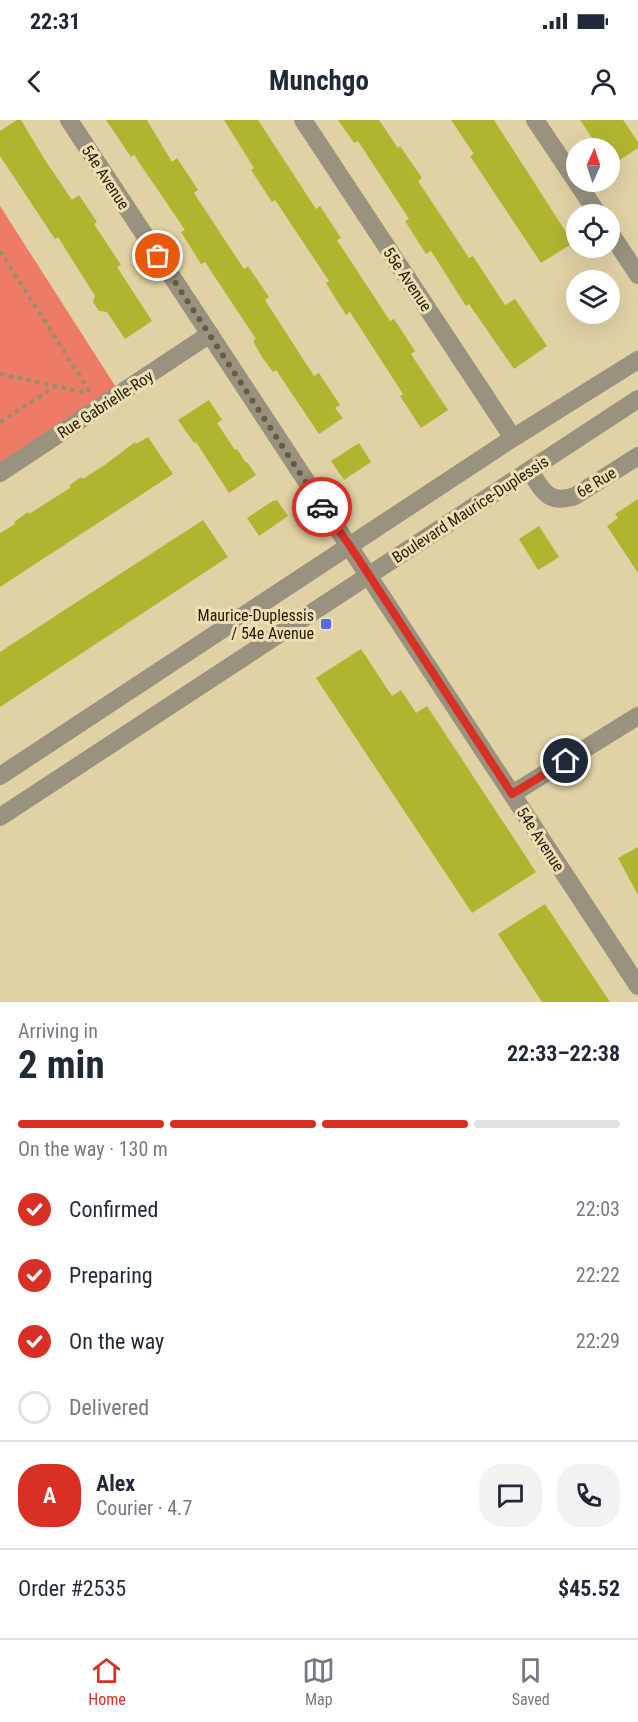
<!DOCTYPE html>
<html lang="en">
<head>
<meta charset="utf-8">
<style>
  body { margin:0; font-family:"Roboto Condensed",sans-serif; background:#f2f2f3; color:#1f2937; height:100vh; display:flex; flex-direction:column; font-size:22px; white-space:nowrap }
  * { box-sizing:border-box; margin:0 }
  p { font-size:20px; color:#747a83 }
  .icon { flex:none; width:33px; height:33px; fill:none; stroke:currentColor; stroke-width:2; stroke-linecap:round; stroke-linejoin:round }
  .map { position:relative; height:882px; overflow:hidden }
  .panel { display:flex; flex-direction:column; background:#fff; flex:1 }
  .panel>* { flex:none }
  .needle { width:39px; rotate:3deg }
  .buttons { position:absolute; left:566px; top:18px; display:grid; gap:12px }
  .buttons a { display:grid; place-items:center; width:54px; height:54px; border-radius:50%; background:#fff; box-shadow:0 6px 24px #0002; font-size:30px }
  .pin { position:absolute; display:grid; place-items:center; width:51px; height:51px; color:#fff; margin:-26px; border:3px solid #fff; border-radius:50%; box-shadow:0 2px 6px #0007 }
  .courier { position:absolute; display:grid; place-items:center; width:60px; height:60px; margin:-30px; border:4px solid #d93025; border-radius:50%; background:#fff; color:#222; box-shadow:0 2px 8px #0007 }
  .summary em { font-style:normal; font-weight:700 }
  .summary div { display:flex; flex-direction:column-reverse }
  .summary { display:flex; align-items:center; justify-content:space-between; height:102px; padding:0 18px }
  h1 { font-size:39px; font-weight:700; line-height:45px }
  .bar { display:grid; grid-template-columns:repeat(4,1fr); gap:9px 6px; align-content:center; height:72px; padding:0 18px }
  .bar i { height:8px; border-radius:4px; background:#e0e1e3 }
  .bar .active { background:#d93025 }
  .bar p { grid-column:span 4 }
  .line { display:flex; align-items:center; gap:15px; padding:0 18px; border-top:2px solid #e0e1e3 }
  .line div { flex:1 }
  .round { display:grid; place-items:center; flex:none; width:63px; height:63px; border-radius:24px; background:#f2f2f3 }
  ol { padding:0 18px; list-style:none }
  li { display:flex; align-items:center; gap:18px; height:66px }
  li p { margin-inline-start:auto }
  li .icon { padding:6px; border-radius:50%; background:#d93025; color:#fff; stroke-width:4 }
  li:last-child { color:#747a83 }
  li i { width:33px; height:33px; border:3px solid #e0e1e3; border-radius:50% }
  .status { display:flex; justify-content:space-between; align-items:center; height:42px; padding:0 30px; background:#fff; direction:ltr }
  .status svg { height:16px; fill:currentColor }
  header { display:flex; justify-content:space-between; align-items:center; height:78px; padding:0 18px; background:#fff; font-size:27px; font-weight:700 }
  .menu { display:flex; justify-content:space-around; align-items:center; height:84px; border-top:2px solid #e0e1e3; background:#fff; font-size:16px; color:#747a83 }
  .menu a { display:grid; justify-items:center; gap:3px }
  .menu .active { color:#d93025 }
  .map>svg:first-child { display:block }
</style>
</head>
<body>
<div class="status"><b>22:31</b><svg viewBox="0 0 49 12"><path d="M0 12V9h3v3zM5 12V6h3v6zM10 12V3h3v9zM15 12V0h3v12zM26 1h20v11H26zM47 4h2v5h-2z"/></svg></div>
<header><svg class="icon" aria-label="back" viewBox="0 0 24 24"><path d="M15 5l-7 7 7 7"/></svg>Munchgo<svg class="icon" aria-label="person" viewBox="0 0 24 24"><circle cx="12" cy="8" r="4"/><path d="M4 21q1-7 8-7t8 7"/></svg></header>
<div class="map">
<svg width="638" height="882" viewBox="0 0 638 882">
  <rect width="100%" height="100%" fill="#e1d2a5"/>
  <!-- green -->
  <path fill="#ee7b66" d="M0,86l121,189 -121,78z"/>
  <!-- building -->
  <g fill="#b0b530">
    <path d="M17,0h4l24,40 27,40 7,-5 18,27 -3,2 27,41 -4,2 35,54 -27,18 -18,-27 -8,-1 -6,-9 2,-6 -37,-59 -3,2 -55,-83v-25z"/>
    <path d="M106,0h41l25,42 5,-4 21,32 -4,3 50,76 4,-3 21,31 -4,3 49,76 5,-3 21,32 -5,3 8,10 -24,16 -43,-64 -3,2 -11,-15 -9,-16 3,-2 -51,-77 -4,2 -20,-32 4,-2 -51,-75 -3,2z"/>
    <path d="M224,0h34l58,89 4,-3 21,32 -4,2 53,81 4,-2 21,32 -4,3 37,56 -27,18 -21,-32 3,-2 -53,-82 -4,3 -20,-32 3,-2 -54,-81 -3,2 -21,-32 3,-2z"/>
    <path d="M338,0h41l19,28 2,-2 22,32 -4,3 51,77 4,-2 32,49 10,-6 32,47 -33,23 -45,-65 -3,2 -35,-55 -5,3 -21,-33 4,-2 -51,-78 -4,2z"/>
    <path d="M451,0h43l79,123 -32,20 -71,-107 4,-2z"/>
    <path d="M580,0h43l15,22v6l-20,13 -1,-2 -8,5v-16h-10z"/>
    <path d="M209,280l13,20 -5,3 18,27 2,-1 9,14 1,-1 9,13 -27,18 -33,-51 -2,1 -16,-23z"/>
    <path d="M148,317l25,37 -173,113v-54l15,-9 -1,-2 14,-10 1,2 41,-26v-3l11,-8 2,2 23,-15 29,-22 1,2z"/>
    <path d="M359,323l12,19 -27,18 -13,-19z"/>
    <path d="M638,379v74l-31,-47 11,-8 -3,-4z"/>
    <path d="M274,380l1,1 2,-1 11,16 -29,20 -12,-18z"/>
    <path d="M203,400l25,37 -228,150v-55z"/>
    <path d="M539,406l20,31 -21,13 -19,-31z"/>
    <path d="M361,529l31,47 9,-6 15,23 11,-7 109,166 -64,41 -156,-235z"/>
    <path d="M638,727v48l-20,-37z"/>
    <path d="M545,784l65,98h-68l-44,-68z"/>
  </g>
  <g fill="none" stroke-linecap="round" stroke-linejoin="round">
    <!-- path -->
    <g stroke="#998e6b" stroke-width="4" stroke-dasharray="4.5 4.5" stroke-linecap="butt">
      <path d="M0,131l90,141"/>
      <path d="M0,254l88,19"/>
      <path d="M0,302l56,-36"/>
    </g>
    <!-- minor -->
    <g stroke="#98927f" stroke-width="18">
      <path d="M69,0l569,866"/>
      <path d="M303,0l210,318"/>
      <path d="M535,0l63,94"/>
      <path d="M609,111l29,44"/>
      <path d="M530,351c13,20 18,34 45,25l63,-40"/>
      <path d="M0,353l210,-139"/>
      <path d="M0,656l513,-338 125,-78"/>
      <path d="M512,674l126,-78"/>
      <path d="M0,697l638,-418"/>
    </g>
  </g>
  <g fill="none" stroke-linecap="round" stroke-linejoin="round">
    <!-- done -->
    <path stroke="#655c41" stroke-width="6" stroke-dasharray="0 10.8" d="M158,136l164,251"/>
    <!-- route -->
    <path stroke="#d93025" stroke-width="8" d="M322,387l28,39 162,248 54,-33"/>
  </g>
  <!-- markers -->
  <rect fill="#556be1" stroke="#eedfb2" stroke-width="2" x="320" y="498" width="12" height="12" rx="3"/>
  <g text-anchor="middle" stroke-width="6" stroke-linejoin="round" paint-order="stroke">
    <!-- street labels -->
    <g font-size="16" fill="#221c0b" stroke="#eedfb2">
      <text transform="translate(106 57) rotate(57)" y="6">54e Avenue</text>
      <text transform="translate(408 159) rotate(56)" y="6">55e Avenue</text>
      <text transform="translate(105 284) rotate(-33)" y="6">Rue Gabrielle-Roy</text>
      <text transform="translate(596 362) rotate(-31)" y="6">6e Rue</text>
      <text transform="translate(470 389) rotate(-33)" y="6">Boulevard Maurice-Duplessis</text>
      <text transform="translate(541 719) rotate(57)" y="6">54e Avenue</text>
    </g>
    <!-- poi labels -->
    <g font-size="16" fill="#221c0b" stroke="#eedfb2" text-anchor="end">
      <text x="314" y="501">Maurice-Duplessis<tspan x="314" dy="18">/ 54e Avenue</tspan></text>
    </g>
  </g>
</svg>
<div class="buttons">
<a><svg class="needle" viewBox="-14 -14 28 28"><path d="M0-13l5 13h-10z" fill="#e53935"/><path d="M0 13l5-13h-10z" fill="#747a83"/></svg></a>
<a><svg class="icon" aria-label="locate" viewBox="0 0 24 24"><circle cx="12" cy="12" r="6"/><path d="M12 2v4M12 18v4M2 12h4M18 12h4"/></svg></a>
<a><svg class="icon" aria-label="layers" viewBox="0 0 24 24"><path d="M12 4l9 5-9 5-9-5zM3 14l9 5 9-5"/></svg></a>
</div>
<div class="pin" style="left:158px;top:136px;background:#ea580c"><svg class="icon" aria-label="bag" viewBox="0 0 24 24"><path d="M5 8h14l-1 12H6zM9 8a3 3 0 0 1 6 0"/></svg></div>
<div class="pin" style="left:566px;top:641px;background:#1f2937"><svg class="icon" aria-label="home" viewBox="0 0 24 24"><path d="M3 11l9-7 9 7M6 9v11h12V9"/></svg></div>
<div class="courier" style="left:322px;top:387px"><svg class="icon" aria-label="car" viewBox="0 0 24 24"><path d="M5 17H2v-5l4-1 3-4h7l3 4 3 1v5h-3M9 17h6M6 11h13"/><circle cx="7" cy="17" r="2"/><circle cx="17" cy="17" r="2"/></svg></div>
</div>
<section class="panel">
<div class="summary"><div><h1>2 min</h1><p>Arriving in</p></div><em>22:33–22:38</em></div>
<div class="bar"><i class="active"></i><i class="active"></i><i class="active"></i><i></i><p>On the way · 130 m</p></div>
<ol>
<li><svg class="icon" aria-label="check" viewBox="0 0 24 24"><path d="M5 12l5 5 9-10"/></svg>Confirmed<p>22:03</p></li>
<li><svg class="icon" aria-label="check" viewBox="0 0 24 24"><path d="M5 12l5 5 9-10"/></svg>Preparing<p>22:22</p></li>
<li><svg class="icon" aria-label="check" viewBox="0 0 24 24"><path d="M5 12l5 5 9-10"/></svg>On the way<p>22:29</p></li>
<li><i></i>Delivered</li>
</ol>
<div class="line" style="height:108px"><b class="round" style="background:#d93025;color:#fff">A</b><div><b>Alex</b><p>Courier · 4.7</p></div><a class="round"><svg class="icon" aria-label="chat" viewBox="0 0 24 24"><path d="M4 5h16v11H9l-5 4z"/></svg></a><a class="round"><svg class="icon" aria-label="phone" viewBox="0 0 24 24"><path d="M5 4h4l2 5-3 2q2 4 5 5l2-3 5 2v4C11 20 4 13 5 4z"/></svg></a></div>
<div class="line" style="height:78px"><div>Order #2535</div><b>$45.52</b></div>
</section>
<nav class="menu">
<a class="active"><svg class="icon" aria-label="home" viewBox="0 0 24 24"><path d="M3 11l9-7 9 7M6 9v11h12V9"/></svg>Home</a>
<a><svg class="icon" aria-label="map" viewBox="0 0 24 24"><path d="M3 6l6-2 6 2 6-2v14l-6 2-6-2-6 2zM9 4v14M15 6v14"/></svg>Map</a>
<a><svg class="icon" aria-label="saved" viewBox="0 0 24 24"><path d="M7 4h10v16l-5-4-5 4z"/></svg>Saved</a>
</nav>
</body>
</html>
